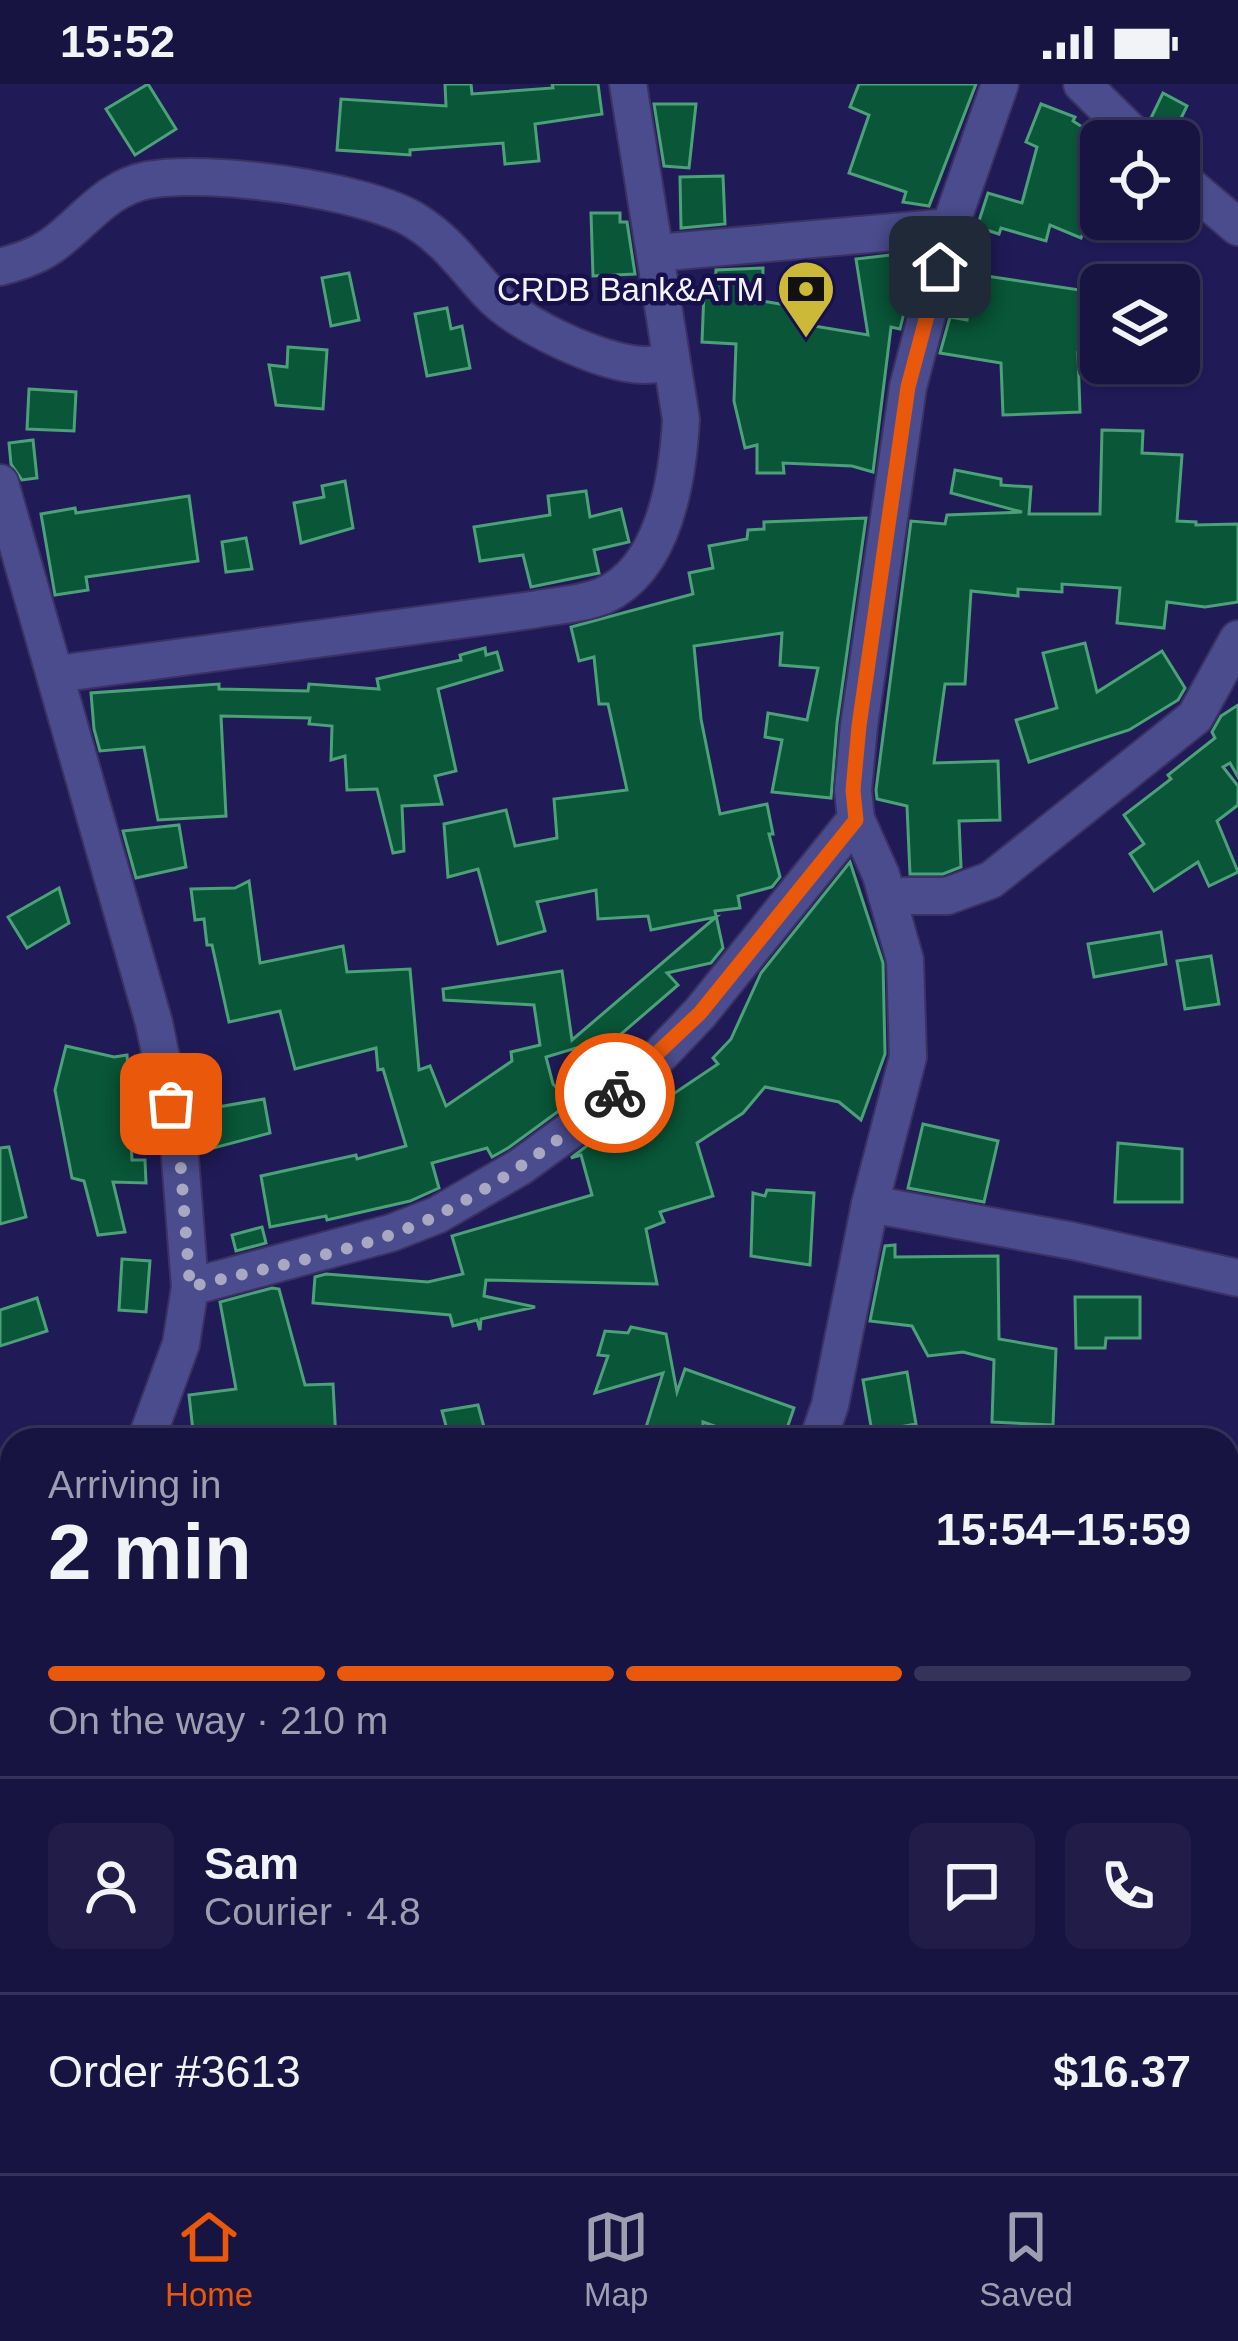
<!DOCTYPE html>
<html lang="en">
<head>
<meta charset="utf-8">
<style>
  body { margin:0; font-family:Arial,sans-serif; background:#211d48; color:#f1f3f6; height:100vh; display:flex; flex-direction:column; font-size:45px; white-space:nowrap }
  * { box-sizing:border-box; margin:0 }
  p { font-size:39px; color:#9f9eb1 }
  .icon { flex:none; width:66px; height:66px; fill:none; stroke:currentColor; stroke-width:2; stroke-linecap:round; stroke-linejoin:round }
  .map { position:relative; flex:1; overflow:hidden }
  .details { position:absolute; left:0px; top:1344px; width:1239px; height:747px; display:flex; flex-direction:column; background:#181441; border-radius:36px 36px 0 0; box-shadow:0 3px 9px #0004,0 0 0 3px #36335a }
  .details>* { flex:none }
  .controls { position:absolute; left:1080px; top:36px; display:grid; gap:24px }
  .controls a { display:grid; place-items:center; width:120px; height:120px; border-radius:18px; background:#181441; box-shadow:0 3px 9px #0004,0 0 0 3px #36335a; font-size:60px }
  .pin { position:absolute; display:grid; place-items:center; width:102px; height:102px; color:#fff; margin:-51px; border-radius:24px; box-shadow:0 6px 18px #0006 }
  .courier { position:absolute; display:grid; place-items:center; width:120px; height:120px; margin:-60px; border:9px solid #ea580c; border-radius:50%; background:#fff; color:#222; box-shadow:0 3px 15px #0007 }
  .head em { font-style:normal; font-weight:700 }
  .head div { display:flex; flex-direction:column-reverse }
  .head { display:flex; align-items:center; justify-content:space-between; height:204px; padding:0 48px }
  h1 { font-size:78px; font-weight:700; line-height:90px }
  .bar { display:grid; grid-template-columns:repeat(4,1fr); gap:18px 12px; align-content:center; height:144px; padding:0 48px }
  .bar i { height:15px; border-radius:9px; background:#36335a }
  .bar .current { background:#ea580c }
  .bar p { grid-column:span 4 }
  .line { display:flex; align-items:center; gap:30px; padding:0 48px; border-top:3px solid #36335a }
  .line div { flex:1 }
  .round { display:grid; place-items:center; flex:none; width:126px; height:126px; border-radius:18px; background:#211d48 }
  .status { display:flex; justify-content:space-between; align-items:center; height:84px; padding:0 60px; background:#181441; direction:ltr }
  .status svg { height:33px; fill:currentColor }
  .tab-bar { display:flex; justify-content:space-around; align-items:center; height:168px; border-top:3px solid #36335a; background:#181441; font-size:33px; color:#9f9eb1 }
  .tab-bar a { display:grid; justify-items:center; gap:6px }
  .tab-bar .current { color:#ea580c }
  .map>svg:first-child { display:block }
</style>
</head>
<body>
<div class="status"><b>15:52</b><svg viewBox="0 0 49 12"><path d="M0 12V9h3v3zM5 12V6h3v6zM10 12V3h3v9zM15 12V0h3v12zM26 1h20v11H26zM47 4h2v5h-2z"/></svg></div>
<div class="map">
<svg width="1238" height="2089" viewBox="0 0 1238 2089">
  <rect width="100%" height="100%" fill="#201b57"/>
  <!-- building -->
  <g fill="#095638" stroke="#4ca178" stroke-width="3">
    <path d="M148,0l28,45 -41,26 -29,-46z"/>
    <path d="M445,0h26l1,10 81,-6 -1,-4h46l4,30 -67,10 4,37 -34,3 -2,-21 -93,7v5l-73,-5 4,-51 105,7z"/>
    <path d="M859,0h117l-47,122 -26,-4 3,-10 -57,-19 20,-58 -19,-8z"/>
    <path d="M1163,9l24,13 -17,35h-8l-12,-21z"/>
    <path d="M654,20h42l-7,64 -25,-2z"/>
    <path d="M1041,20l34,13 -2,4 28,18v52l-20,47 -31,-13 -4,16 -45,-13 -2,6 -22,-7 11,-34 34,10 15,-56 -11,-5z"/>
    <path d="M723,92l2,48 -44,4 -1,-51z"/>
    <path d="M591,129h29v9h7l8,52 -42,2z"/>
    <path d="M899,170l7,51 -6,24 -9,-2 -18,145 -21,-6 -69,-3 1,10h-27v-28l-12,3 -11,-47 2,-57 -34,-2 2,-50h11l1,-22 47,-2 -1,33 48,8 -2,16 60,10 -12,-76z"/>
    <path d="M349,189l10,47 -28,6 -9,-48z"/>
    <path d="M973,190l120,18 -7,62 -8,-1 2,59 -77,3 -2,-52 -61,-10 10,-36 17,3z"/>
    <path d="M447,224l4,21 11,-3 8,42 -43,8 -12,-62z"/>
    <path d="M288,263l39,3 -4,59 -47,-4 -7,-40 18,2z"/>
    <path d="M29,305l47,3 -2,39 -47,-2z"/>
    <path d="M1102,346l41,1 -1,22 40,2 -5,66 19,1v3l42,-1v78l-33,5 -38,-5 -3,26 -47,-5 3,-35 -58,-4v8l-44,-3v7l-47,-5 -6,93h-20l-11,79 64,-2 2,59 -41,1 2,46 -18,7h-33l-3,-68 -30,-7 -1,-9 35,-269 34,3 2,-9 75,-3 -71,-19 4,-23 46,9v6l30,2 -2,27h71z"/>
    <path d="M33,356l4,38 -15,2 -11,-16 -2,-21z"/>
    <path d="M345,397l8,47 -52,15 -7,-40 30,-6 -2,-11z"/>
    <path d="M586,407l4,26 31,-8 8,33 -35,8 5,23 -68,14 -8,-32 -43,6 -6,-34 76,-12 -2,-19z"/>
    <path d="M189,412l9,65 -112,16 2,13 -33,5 -14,-81 34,-6 1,5z"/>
    <path d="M866,434l-29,205 -6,75 -59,-6 10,-52 -17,-3 3,-24 39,7 11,-52 -38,-3 2,-32 -88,13 7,73 19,95 47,-10 6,30h-4l11,43 -8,10 -34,9 2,12 -25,3 8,37 -12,15 -44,10 11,12 -58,50 -74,22 7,27 18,18 -63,46 -16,9 -5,-9 -55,15 7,25 -29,13 -83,19 -1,-4 -56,11 -9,-51 95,-21 1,4 49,-13 -23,-77 -5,1 -2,-22 -81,21 -15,-58 -51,11 -17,-77h-5l-3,-26 -9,1 -4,-31 44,-1 14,-7 11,82 83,-17 4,26 63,-3 9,101 11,-4 16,40 66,-45 -1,-9 29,-7 -6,-40 -90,-5 -1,-11 119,-18 10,69 144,-123 -65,13 -3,-14 -50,3 -2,-29 -59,12 8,29 -47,13 -20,-75 -30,8 -4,-53 62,-14 9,36 42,-8 -3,-39 73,-9 -19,-86h-9l-5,-47 -15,4 -8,-34 122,-33 -4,-21 24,-5 -4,-22 38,-7 1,-9 16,-1v-7z"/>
    <path d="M246,454l6,31 -26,3 -4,-30z"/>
    <path d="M1085,559l12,49 65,-41 23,37 -7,12 -49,30 -100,32 -13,-42 41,-12 -14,-55z"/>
    <path d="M485,564l1,7 11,-3 5,18 -64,19 18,82 -21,5 7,28 -40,2 2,45 -11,2 -16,-64 -30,1 -2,-34 -14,4 1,-34 -23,-2 1,-6 -89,-2 5,100 -68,4 -14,-73 -44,4 -6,-22 -3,-36 128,-9v5l89,2 1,-7 70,5 -2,-10 84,-19 -1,-5z"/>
    <path d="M1238,621v72l-8,-14 -7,4 15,19v19l-21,16 21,51 -29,14 -11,-24 -44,29 -24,-37 14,-10 -20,-29 47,-36 -3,-4 47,-37 -3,-6 9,-16z"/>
    <path d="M179,741l7,42 -50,11 -13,-47z"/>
    <path d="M850,778l33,101 2,91 -24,66 -22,-18 -74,-15 -22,26 -46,30 16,53 -53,16 4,10 -18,7 11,55 -171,-4 -2,16 51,11 -54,12 -1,11 -3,-10 -24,6 -3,-11 -137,-12 2,-26 11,-3 102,8 35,-8 -11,-38 140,-41 -11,-40 -10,3 48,-37 5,6 94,-63 -5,-6 18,-19 30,-66z"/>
    <path d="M59,804l10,35 -42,25 -19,-31z"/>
    <path d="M1161,848l5,32 -72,13 -6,-33z"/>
    <path d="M1211,872l8,48 -34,5 -8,-48z"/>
    <path d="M66,962l48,11 13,-2 1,14h7l-6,37 3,54h13l1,23 -33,-1 12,50 -27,3 -14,-54 -12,-3 -17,-88z"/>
    <path d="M264,1015l6,34 -68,18 -7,-40z"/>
    <path d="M923,1040l75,17 -14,61 -76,-14z"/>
    <path d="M1118,1059l64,6v53h-67z"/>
    <path d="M9,1063l17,70 -26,7v-76z"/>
    <path d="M767,1106l47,3 -4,72 -59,-9 2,-63 12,3z"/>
    <path d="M262,1143l4,16 -30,8 -4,-16z"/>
    <path d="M895,1161v12l103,-1 1,83 57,10 -3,76 -61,-3 2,-62 -31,-8 -35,4 -16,-30 -42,-5 15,-75z"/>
    <path d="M122,1175l28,2 -4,51 -27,-2z"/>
    <path d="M272,1204l7,1 26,96 28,-1 3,56h-102v-3l-40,3 -5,-45 47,-6 -16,-87z"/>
    <path d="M1075,1213h65v41h-34l-1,10h-29z"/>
    <path d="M37,1214l10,33 -47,15v-36z"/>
    <path d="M631,1243l35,7 11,58 8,-23 109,39 -11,32h-30l-50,-18v18h-61l21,-67 -68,20 13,-37 -10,-1 7,-24 23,2z"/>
    <path d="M907,1288l9,52 -44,8 -9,-52z"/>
    <path d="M478,1321l6,22 -35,10 -7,-26z"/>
  </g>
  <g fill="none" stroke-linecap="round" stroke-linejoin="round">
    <defs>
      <g id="minor">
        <path d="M1082,0l58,57"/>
        <path d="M1179,93l59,50"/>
        <path d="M656,169l294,-26"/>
        <path d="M0,183c18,-5 35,-10 51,-21 33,-23 54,-58 97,-66 59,-11 218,9 269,42 30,19 47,44 71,70 29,32 113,72 156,73 9,0 19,-2 27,-3"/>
        <path d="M0,399l154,540 25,121 11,143 -9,57 -35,96"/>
        <path d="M57,590l475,-64c25,-5 61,-6 82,-20 52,-32 64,-115 67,-171l-53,-335"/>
        <path d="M887,812h60l44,-16 204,-163 43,-78"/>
        <path d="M870,1120l203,37 165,37"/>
        <path d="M190,1203l201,-54 46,-18 83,-48 70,-51 71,-62 39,-41 156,-194"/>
        <path d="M818,1356l12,-35 40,-201 38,-147 -3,-97 -24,-85 -25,-56 -3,-29 6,-64 49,-339 42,-160 50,-143"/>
        <path d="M1227,1584l11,7"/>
        <path d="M0,1589l12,-13"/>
        <path d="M1227,1917l11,-26"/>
        <path d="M381,2079l9,10"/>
        <path d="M108,2089l2,-10"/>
        <path d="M341,2089l4,-10"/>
      </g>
    </defs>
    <!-- minor casing -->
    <use href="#minor" stroke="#3b3162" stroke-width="40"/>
    <!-- minor -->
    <use href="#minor" stroke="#4a4c8d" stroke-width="36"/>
  </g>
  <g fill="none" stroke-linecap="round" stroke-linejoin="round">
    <!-- done -->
    <path stroke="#a9a8c2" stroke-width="12" stroke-dasharray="0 21.6" d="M171,1020l8,40 11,143c80,-21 176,-36 250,-73 62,-32 123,-75 175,-121"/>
    <!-- route -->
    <path stroke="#ea580c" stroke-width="15" d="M615,1009l85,-80 156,-193 -3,-30 6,-64 49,-339 32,-120"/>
  </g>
  <!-- icons -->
  <defs>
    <symbol id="bank-pin" viewBox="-11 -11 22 30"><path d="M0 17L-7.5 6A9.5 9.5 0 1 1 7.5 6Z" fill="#cdb938" stroke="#17104c"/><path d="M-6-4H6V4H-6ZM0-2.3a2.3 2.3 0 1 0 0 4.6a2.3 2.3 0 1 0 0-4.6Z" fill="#111"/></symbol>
  </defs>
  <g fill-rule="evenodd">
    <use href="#bank-pin" x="773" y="172" width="66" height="90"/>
  </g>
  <g text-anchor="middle" stroke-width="9" stroke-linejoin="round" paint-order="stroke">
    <!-- poi labels -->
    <g font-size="33" fill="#f3f4fc" stroke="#17104c" text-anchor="end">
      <text x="764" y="217">CRDB Bank&amp;ATM</text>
    </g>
  </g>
</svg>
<div class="controls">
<a><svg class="icon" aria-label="locate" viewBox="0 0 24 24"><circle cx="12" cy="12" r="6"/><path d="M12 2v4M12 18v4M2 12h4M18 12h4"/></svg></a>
<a><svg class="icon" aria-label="layers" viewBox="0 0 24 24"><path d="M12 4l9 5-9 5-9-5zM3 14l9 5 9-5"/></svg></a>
</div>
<div class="pin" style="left:171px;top:1020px;background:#ea580c"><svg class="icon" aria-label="bag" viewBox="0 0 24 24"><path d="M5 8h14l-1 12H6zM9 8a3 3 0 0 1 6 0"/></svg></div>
<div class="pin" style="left:940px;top:183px;background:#1f2937"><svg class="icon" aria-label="home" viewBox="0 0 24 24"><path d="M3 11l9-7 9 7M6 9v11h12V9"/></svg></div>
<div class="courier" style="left:615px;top:1009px"><svg class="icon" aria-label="bike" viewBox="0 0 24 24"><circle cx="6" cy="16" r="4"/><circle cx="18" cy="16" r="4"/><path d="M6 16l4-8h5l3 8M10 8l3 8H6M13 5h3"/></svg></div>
<section class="details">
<div class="head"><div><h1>2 min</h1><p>Arriving in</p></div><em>15:54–15:59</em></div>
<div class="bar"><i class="current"></i><i class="current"></i><i class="current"></i><i></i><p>On the way · 210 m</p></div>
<div class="line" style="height:216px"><a class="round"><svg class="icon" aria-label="person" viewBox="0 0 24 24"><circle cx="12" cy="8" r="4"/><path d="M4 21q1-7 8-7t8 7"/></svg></a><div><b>Sam</b><p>Courier · 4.8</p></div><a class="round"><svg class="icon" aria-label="chat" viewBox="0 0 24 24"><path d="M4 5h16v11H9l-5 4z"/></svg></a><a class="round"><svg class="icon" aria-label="phone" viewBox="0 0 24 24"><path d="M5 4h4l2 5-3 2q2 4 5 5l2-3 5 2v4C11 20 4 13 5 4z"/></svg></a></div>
<div class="line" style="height:156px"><div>Order #3613</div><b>$16.37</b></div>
</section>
</div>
<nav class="tab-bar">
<a class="current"><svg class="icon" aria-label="home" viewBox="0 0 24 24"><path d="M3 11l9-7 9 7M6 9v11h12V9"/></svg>Home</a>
<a><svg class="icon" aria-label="map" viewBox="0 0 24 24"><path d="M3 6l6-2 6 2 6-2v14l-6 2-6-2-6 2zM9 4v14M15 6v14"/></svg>Map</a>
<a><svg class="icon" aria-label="saved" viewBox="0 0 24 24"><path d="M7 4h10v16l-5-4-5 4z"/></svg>Saved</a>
</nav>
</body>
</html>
